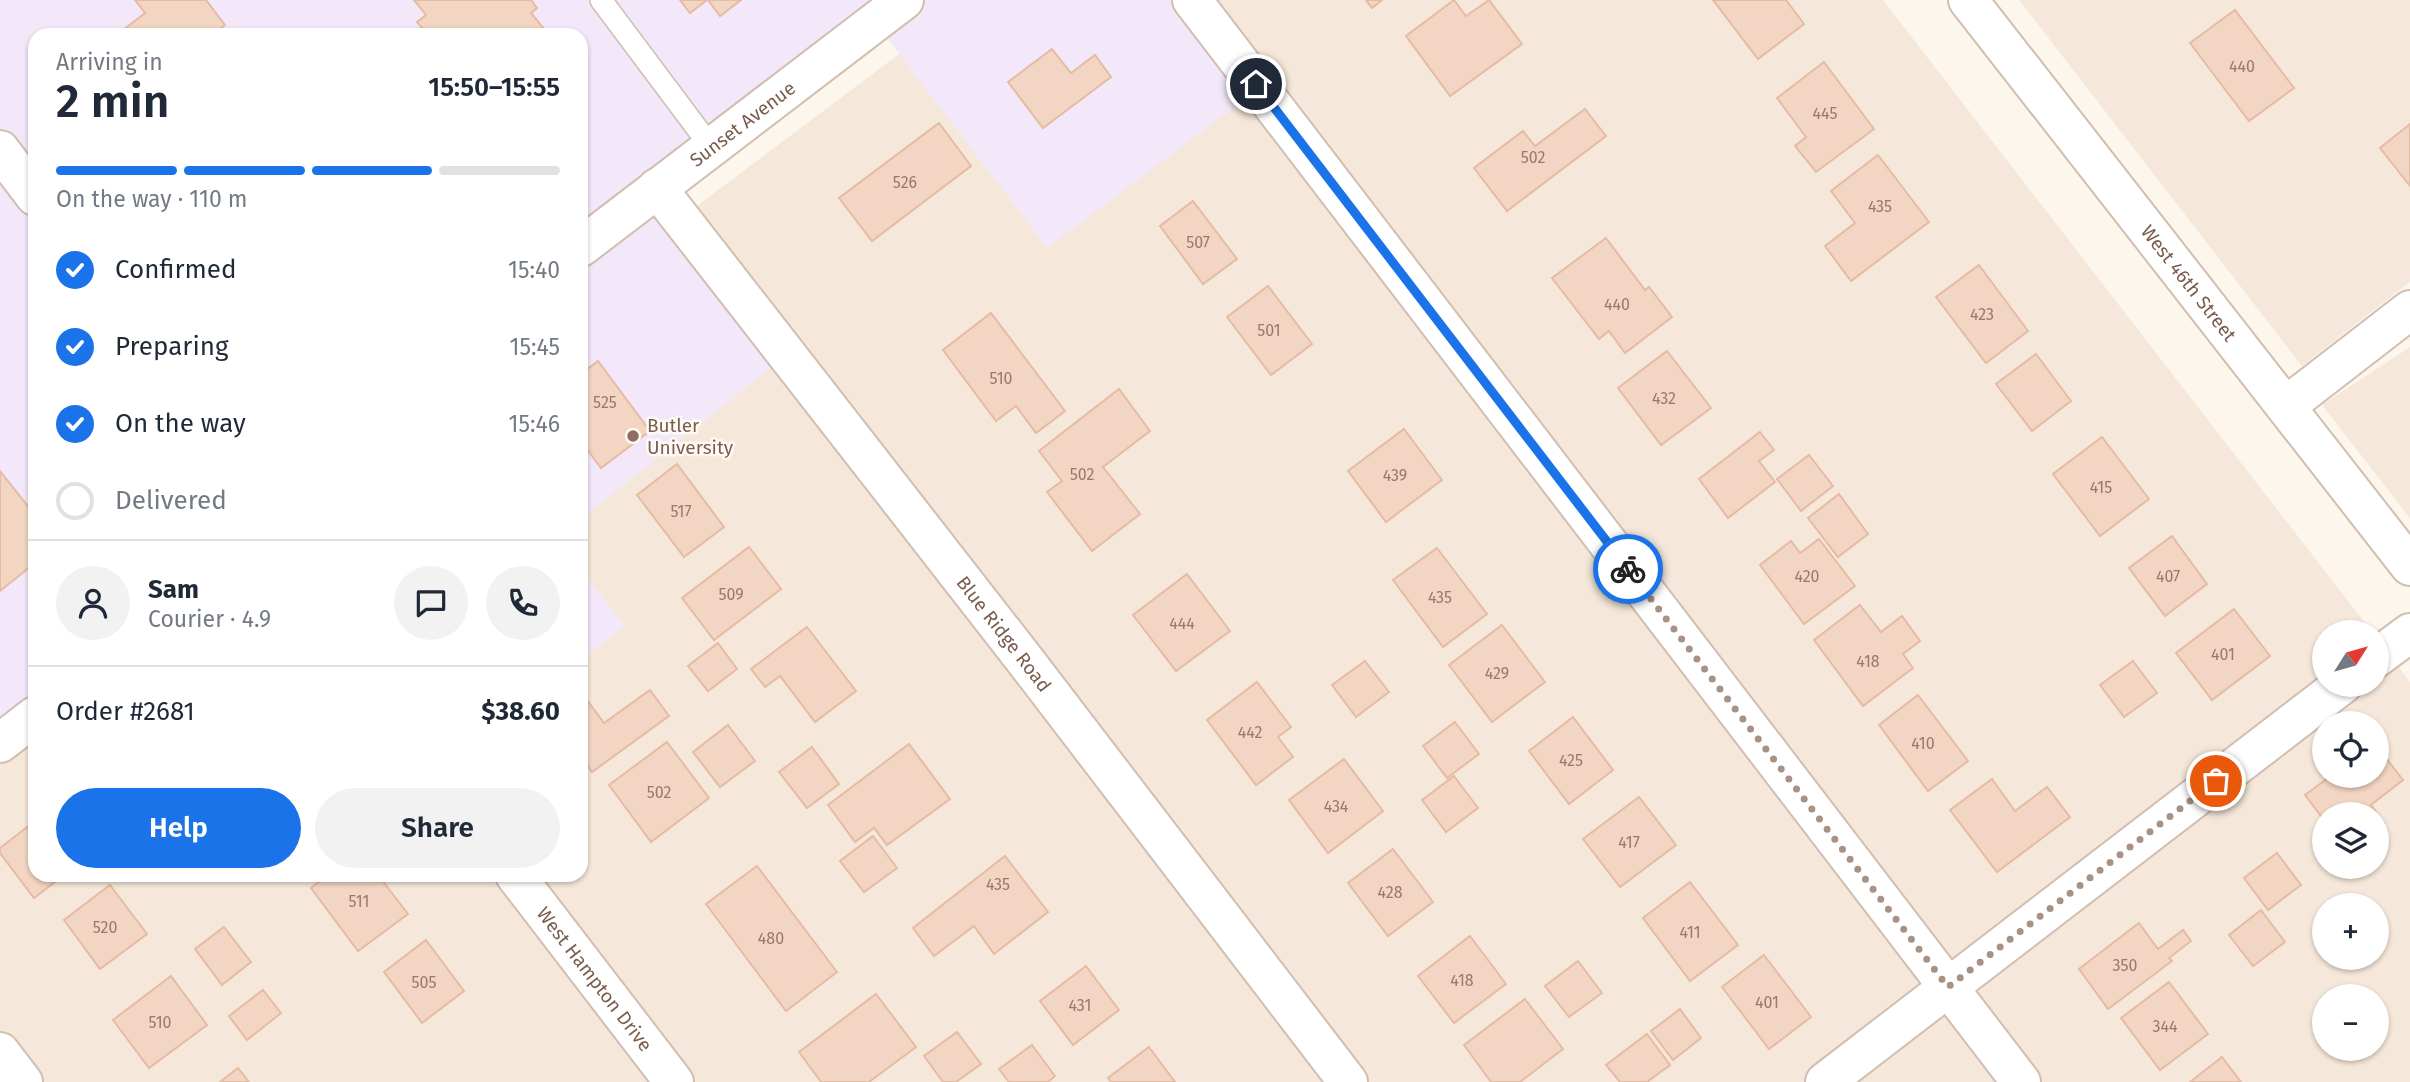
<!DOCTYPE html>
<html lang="en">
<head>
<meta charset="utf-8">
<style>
  body { margin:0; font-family:"Fira Sans",sans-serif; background:#f2f2f3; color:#1f2937; height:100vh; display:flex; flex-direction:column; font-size:26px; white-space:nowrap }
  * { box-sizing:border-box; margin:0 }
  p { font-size:23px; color:#747a83 }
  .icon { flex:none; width:38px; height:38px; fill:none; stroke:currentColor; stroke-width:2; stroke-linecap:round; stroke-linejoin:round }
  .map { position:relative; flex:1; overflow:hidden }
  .side { position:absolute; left:28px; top:28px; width:560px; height:854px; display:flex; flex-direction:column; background:#fff; border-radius:21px; box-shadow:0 2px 5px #0004 }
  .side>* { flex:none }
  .needle { width:46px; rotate:53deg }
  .fabs { position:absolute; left:2312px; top:620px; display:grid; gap:14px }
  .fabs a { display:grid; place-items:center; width:77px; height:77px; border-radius:50%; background:#fff; box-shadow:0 2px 5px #0004; font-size:35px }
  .pin { position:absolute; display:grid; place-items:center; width:60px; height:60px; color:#fff; margin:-30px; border:4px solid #fff; border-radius:50%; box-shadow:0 2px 7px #0007 }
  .courier { position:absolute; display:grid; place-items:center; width:70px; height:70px; margin:-35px; border:5px solid #1a73e8; border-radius:50%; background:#fff; color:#222; box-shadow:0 2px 9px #0007 }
  .overview em { font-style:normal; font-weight:600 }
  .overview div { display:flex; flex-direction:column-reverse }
  .overview { display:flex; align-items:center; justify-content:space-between; height:119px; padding:0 28px }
  h1 { font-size:46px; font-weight:600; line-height:52px }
  .bar { display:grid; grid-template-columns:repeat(4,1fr); gap:10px 7px; align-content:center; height:84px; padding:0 28px }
  .bar i { height:9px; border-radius:5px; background:#e0e1e3 }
  .bar .selected { background:#1a73e8 }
  .bar p { grid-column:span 4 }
  .line { display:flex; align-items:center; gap:18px; padding:0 28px; border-top:2px solid #e0e1e3 }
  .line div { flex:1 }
  .round { display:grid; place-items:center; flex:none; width:74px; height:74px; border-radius:37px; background:#f2f2f3 }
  ol { padding:0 28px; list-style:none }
  li { display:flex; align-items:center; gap:21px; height:77px }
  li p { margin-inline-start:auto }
  li .icon { padding:7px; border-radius:50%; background:#1a73e8; color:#fff; stroke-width:4 }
  li:last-child { color:#747a83 }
  li i { width:38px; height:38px; border:4px solid #e0e1e3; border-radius:50% }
  .primary-button { display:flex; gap:14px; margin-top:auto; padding:14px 28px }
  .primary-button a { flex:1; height:80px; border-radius:42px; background:#1a73e8; color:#fff; font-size:28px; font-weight:600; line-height:80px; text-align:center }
  .primary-button a+a { background:#f2f2f3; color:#1f2937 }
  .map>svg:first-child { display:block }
</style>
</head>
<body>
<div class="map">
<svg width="2410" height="1082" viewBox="0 0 2410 1082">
  <rect width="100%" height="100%" fill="#fdf6ec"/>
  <!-- residential -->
  <g fill="#f5e8da" fill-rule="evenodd">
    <path d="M971,0h912l489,632h-48v52h52l1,-46 33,44v400h-2410v-322l35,-27v142h546v-582zM2324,723h52v52h-52zM2324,814h52v52h-52zM2324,905h52v52h-52zM2324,996h52v52h-52z"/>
    <path d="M2019,0h391v282l-108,84z"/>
    <path d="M2410,347v171l-88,-113z"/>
  </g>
  <!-- education -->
  <g fill="#f3e8fa">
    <path d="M0,0h1188l67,91 -208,157 -172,-226 -219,167 132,165 -207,165v-484h-546v678l-35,27z"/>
    <path d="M581,569l44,57 -44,34z"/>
  </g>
  <!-- building -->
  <g fill="#f3d5c3" stroke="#e6bba3" stroke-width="2">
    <path d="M135,0h71l19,25 -8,6 3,4h-92l-5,-5 22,-17z"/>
    <path d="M414,0h117l6,8 -6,5 18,22h-121l-11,-13 9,-7z"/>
    <path d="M680,0h27l-17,13z"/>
    <path d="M708,0h33l-21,16z"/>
    <path d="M1366,0h16l-10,8z"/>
    <path d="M1454,0l12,16 23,-16 33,44 -72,52 -44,-60z"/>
    <path d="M1713,0h73l18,24 -46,35z"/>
    <path d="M2235,10l59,78 -45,33 -59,-78z"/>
    <path d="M1052,49l19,24 24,-18 16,22 -68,51 -35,-46z"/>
    <path d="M1824,62l50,67 -58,43 -21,-26 11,-9 -29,-39z"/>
    <path d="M1585,109l21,27 -99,75 -33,-43 49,-37 12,15z"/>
    <path d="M939,123l32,43 -99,75 -33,-43z"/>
    <path d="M2410,124v62l-30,-38z"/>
    <path d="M1878,155l51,67 -78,59 -26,-35 30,-23 -24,-32z"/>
    <path d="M1193,201l44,58 -34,25 -43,-58z"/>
    <path d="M1606,238l39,52 4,-3 23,30 -47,36 -16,-22 -10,8 -47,-61z"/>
    <path d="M1979,265l49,66 -42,32 -50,-66z"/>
    <path d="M1268,286l44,58 -41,31 -44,-58z"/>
    <path d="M991,313l74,98 -29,22 -20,-27 -20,15 -53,-71z"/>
    <path d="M1667,351l44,57 -50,37 -43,-57z"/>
    <path d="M2036,354l35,47 -39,30 -36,-47z"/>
    <path d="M598,361l52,70 -49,37 -20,-27v-67z"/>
    <path d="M1119,389l31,42 -47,36 37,47 -48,37 -45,-59 15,-11 -23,-30z"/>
    <path d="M1404,429l38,51 -56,42 -38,-51z"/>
    <path d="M1760,432l14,18 -15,11 16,21 -47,36 -29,-39z"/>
    <path d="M2102,437l47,62 -49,37 -47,-62z"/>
    <path d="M1809,455l24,31 -32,25 -24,-32z"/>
    <path d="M677,464l47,63 -40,30 -47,-62z"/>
    <path d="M0,471l35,44v48l-35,28z"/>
    <path d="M1839,494l29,40 -30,23 -30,-39z"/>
    <path d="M2172,536l35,48 -42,32 -36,-48z"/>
    <path d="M1819,539l36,47 -51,38 -44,-59 31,-24 9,12z"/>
    <path d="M749,547l32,42 -67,51 -32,-42z"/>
    <path d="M1437,548l50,66 -44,33 -50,-67z"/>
    <path d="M1187,574l43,57 -54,40 -43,-56z"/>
    <path d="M1860,605l21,27 21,-16 18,25 -17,13 10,14 -50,38 -49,-66z"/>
    <path d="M2234,609l36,47 -58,44 -36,-47z"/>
    <path d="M1502,625l43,57 -53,40 -43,-57z"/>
    <path d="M807,627l49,64 -41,31 -35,-46 -15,11 -14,-18z"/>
    <path d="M718,643l19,26 -29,22 -20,-25z"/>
    <path d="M1365,661l24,31 -33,25 -24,-32z"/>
    <path d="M2133,661l24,32 -33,24 -24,-32z"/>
    <path d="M1257,682l34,45 -13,10 15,20 -37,28 -49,-65z"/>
    <path d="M650,690l19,26 -77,56 -11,-16v-64l23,31z"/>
    <path d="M1918,695l50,66 -40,30 -49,-66z"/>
    <path d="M1573,717l40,53 -44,34 -40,-53z"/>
    <path d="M1455,722l24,32 -32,24 -24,-32z"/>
    <path d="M728,725l27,36 -35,26 -27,-35z"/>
    <path d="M667,742l42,56 -58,44 -42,-57z"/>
    <path d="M909,744l41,55 -63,46 -13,-17 -19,14 -27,-37z"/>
    <path d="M2376,745l27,35 -32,25 13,18 -8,6v-15h-52v6l-19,-25 27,-20h44z"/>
    <path d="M812,747l27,37 -32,24 -28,-36z"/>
    <path d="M1344,759l39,52 -55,42 -39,-53z"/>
    <path d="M1454,776l24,32 -32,24 -24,-32z"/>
    <path d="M1992,779l23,32 32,-24 23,30 -73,55 -47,-62z"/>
    <path d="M1639,797l37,48 -56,42 -37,-48z"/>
    <path d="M35,821v54h29l-30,23 -34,-45v-5z"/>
    <path d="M873,836l24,32 -33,24 -24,-31z"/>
    <path d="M1393,849l40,53 -45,34 -40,-53z"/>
    <path d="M2277,853l24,32 -33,25 -24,-32z"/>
    <path d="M1005,856l43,56 -54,42 -20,-28 -40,30 -21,-28z"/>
    <path d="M757,866l80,106 -51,39 -80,-107z"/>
    <path d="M328,875h50l30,39 -50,37 -47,-63z"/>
    <path d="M1690,882l48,63 -48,36 -47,-63z"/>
    <path d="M110,885l37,49 -47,35 -36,-49z"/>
    <path d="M2261,910l24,32 -32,24 -24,-31z"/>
    <path d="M2139,923l19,26 25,-19 8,11 -22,17 3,3 -64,48 -29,-40z"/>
    <path d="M224,927l27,35 -29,23 -27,-36z"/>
    <path d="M1470,936l36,48 -52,39 -36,-47z"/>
    <path d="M426,940l38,51 -42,32 -38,-51z"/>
    <path d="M1764,955l47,62 -42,32 -47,-62z"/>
    <path d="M1578,961l24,32 -33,24 -24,-31z"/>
    <path d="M1086,966l33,44 -46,35 -33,-44z"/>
    <path d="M171,976l36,49 -58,43 -36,-48z"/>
    <path d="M2169,982l39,52 -48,36 -39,-52z"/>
    <path d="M263,990l18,23 -34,27 -18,-24z"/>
    <path d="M876,994l40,53 -47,35h-48l-22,-30z"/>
    <path d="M1525,999l38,50 -43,33h-29l-27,-37z"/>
    <path d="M1680,1009l21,29 -28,22 -22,-29z"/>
    <path d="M957,1032l24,32 -25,18h-13l-19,-26z"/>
    <path d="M1647,1034l23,31 -23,17h-27l-14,-17z"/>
    <path d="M1032,1045l23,31 -7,6h-39l-10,-13z"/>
    <path d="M1149,1047l26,35h-64l-3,-4z"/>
    <path d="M2222,1057l19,25h-51z"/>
    <path d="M238,1068l11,14h-29z"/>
  </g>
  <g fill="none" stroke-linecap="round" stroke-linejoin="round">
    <defs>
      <path id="service" d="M601,0l110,147"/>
      <g id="minor">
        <path d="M1192,0l829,1082"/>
        <path id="s1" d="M657,188l367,471 324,423"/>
        <path d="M2286,406l124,-96"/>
        <path d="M2376,658l34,-25"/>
        <path d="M0,743l35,-27"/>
        <path id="s2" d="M515,875l159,207"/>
        <path d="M0,1052l23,30"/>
        <path d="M1825,1082l518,-398"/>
      </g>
      <g id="tertiary">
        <path id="s3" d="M1968,0l442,566"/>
        <path d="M0,150l35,46"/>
        <path id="s4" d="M581,247l323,-247"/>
      </g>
    </defs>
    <!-- service casing -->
    <use href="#service" stroke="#d1beb0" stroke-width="24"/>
    <!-- minor casing -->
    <use href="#minor" stroke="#d1beb0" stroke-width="42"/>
    <!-- tertiary casing -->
    <use href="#tertiary" stroke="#d1beb0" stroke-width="42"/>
    <!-- service -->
    <use href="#service" stroke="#fff" stroke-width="21"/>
    <!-- minor -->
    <use href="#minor" stroke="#fff" stroke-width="38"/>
    <!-- tertiary -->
    <use href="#tertiary" stroke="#fff" stroke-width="38"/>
  </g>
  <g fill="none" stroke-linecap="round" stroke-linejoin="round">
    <!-- done -->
    <path stroke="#a89285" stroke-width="7" stroke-dasharray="0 12.6" d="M1628,569l320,418 268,-206"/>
    <!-- route -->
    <path stroke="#1a73e8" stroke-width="9" d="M1256,84l372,485"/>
  </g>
  <!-- markers -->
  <circle fill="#8d6e63" stroke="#fffaf3" stroke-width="2.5" cx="633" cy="436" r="7"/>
  <g text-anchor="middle" stroke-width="5" stroke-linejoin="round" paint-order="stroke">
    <!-- number labels -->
    <g font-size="16" fill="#987a6a">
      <text x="2242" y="72">440</text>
      <text x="1825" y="119">445</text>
      <text x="1533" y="163">502</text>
      <text x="905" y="188">526</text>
      <text x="1880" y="212">435</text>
      <text x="1198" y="248">507</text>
      <text x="1617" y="310">440</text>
      <text x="1982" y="320">423</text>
      <text x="1269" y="336">501</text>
      <text x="1001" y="384">510</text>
      <text x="1664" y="404">432</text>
      <text x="605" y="408">525</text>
      <text x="1082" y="480">502</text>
      <text x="1395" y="481">439</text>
      <text x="2101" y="493">415</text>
      <text x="681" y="517">517</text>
      <text x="1807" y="582">420</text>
      <text x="2168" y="582">407</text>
      <text x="731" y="600">509</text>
      <text x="1440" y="603">435</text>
      <text x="1182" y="629">444</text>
      <text x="2223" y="660">401</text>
      <text x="1868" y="667">418</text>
      <text x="1497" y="679">429</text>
      <text x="1250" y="738">442</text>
      <text x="1923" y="749">410</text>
      <text x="1571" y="766">425</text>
      <text x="659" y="798">502</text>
      <text x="1336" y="812">434</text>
      <text x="1629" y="848">417</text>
      <text x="998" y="890">435</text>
      <text x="1390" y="898">428</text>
      <text x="359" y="907">511</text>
      <text x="105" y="933">520</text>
      <text x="1690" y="938">411</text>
      <text x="771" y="944">480</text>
      <text x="2125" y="971">350</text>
      <text x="1462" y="986">418</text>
      <text x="424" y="988">505</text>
      <text x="1767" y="1008">401</text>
      <text x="1080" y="1011">431</text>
      <text x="160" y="1028">510</text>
      <text x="2165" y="1032">344</text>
    </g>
    <!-- street labels -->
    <g font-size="19" fill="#7a5c4d" stroke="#fffaf3">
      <text dy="7" stroke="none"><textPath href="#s4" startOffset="203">Sunset Avenue</textPath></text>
      <text dy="7" stroke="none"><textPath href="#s3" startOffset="359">West 46th Street</textPath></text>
      <text dy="7" stroke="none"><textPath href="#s1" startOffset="565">Blue Ridge Road</textPath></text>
      <text dy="7" stroke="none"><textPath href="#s2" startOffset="131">West Hampton Drive</textPath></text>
    </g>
    <!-- education labels -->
    <g font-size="19" fill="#785e54" stroke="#fffaf3" text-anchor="start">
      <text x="647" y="432">Butler<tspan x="647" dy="22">University</tspan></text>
    </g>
  </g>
</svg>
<div class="fabs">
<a><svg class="needle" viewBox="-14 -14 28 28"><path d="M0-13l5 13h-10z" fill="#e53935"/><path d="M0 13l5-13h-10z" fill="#747a83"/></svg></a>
<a><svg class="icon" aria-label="locate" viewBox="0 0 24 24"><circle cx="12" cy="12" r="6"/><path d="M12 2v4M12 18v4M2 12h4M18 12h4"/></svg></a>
<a><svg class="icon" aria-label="layers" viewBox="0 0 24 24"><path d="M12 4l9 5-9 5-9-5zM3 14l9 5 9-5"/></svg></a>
<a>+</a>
<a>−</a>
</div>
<div class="pin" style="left:2216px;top:781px;background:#ea580c"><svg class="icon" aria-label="bag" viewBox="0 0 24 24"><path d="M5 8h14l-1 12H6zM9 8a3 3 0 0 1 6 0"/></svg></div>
<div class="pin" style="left:1256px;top:84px;background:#1f2937"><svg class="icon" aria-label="home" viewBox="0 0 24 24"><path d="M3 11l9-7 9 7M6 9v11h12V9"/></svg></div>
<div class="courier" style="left:1628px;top:569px"><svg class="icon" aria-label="bike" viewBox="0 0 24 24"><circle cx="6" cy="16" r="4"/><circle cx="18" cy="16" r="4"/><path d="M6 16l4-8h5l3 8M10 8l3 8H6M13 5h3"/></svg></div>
<section class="side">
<div class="overview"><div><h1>2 min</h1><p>Arriving in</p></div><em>15:50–15:55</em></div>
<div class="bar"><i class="selected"></i><i class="selected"></i><i class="selected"></i><i></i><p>On the way · 110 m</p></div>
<ol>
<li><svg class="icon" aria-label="check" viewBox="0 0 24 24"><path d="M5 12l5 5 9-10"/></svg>Confirmed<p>15:40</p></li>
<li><svg class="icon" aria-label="check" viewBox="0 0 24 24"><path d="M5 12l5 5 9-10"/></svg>Preparing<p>15:45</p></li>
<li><svg class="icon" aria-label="check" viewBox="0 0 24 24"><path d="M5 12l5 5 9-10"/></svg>On the way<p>15:46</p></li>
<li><i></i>Delivered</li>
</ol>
<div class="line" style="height:126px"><a class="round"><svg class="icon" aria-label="person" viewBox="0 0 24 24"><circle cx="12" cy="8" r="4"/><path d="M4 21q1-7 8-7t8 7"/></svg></a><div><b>Sam</b><p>Courier · 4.9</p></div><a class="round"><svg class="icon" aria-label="chat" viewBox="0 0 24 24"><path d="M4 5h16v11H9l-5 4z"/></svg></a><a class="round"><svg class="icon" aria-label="phone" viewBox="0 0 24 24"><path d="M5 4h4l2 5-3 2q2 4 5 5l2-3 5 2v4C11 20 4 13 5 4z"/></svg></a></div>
<div class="line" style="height:91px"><div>Order #2681</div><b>$38.60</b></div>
<div class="primary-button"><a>Help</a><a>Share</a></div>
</section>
</div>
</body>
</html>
